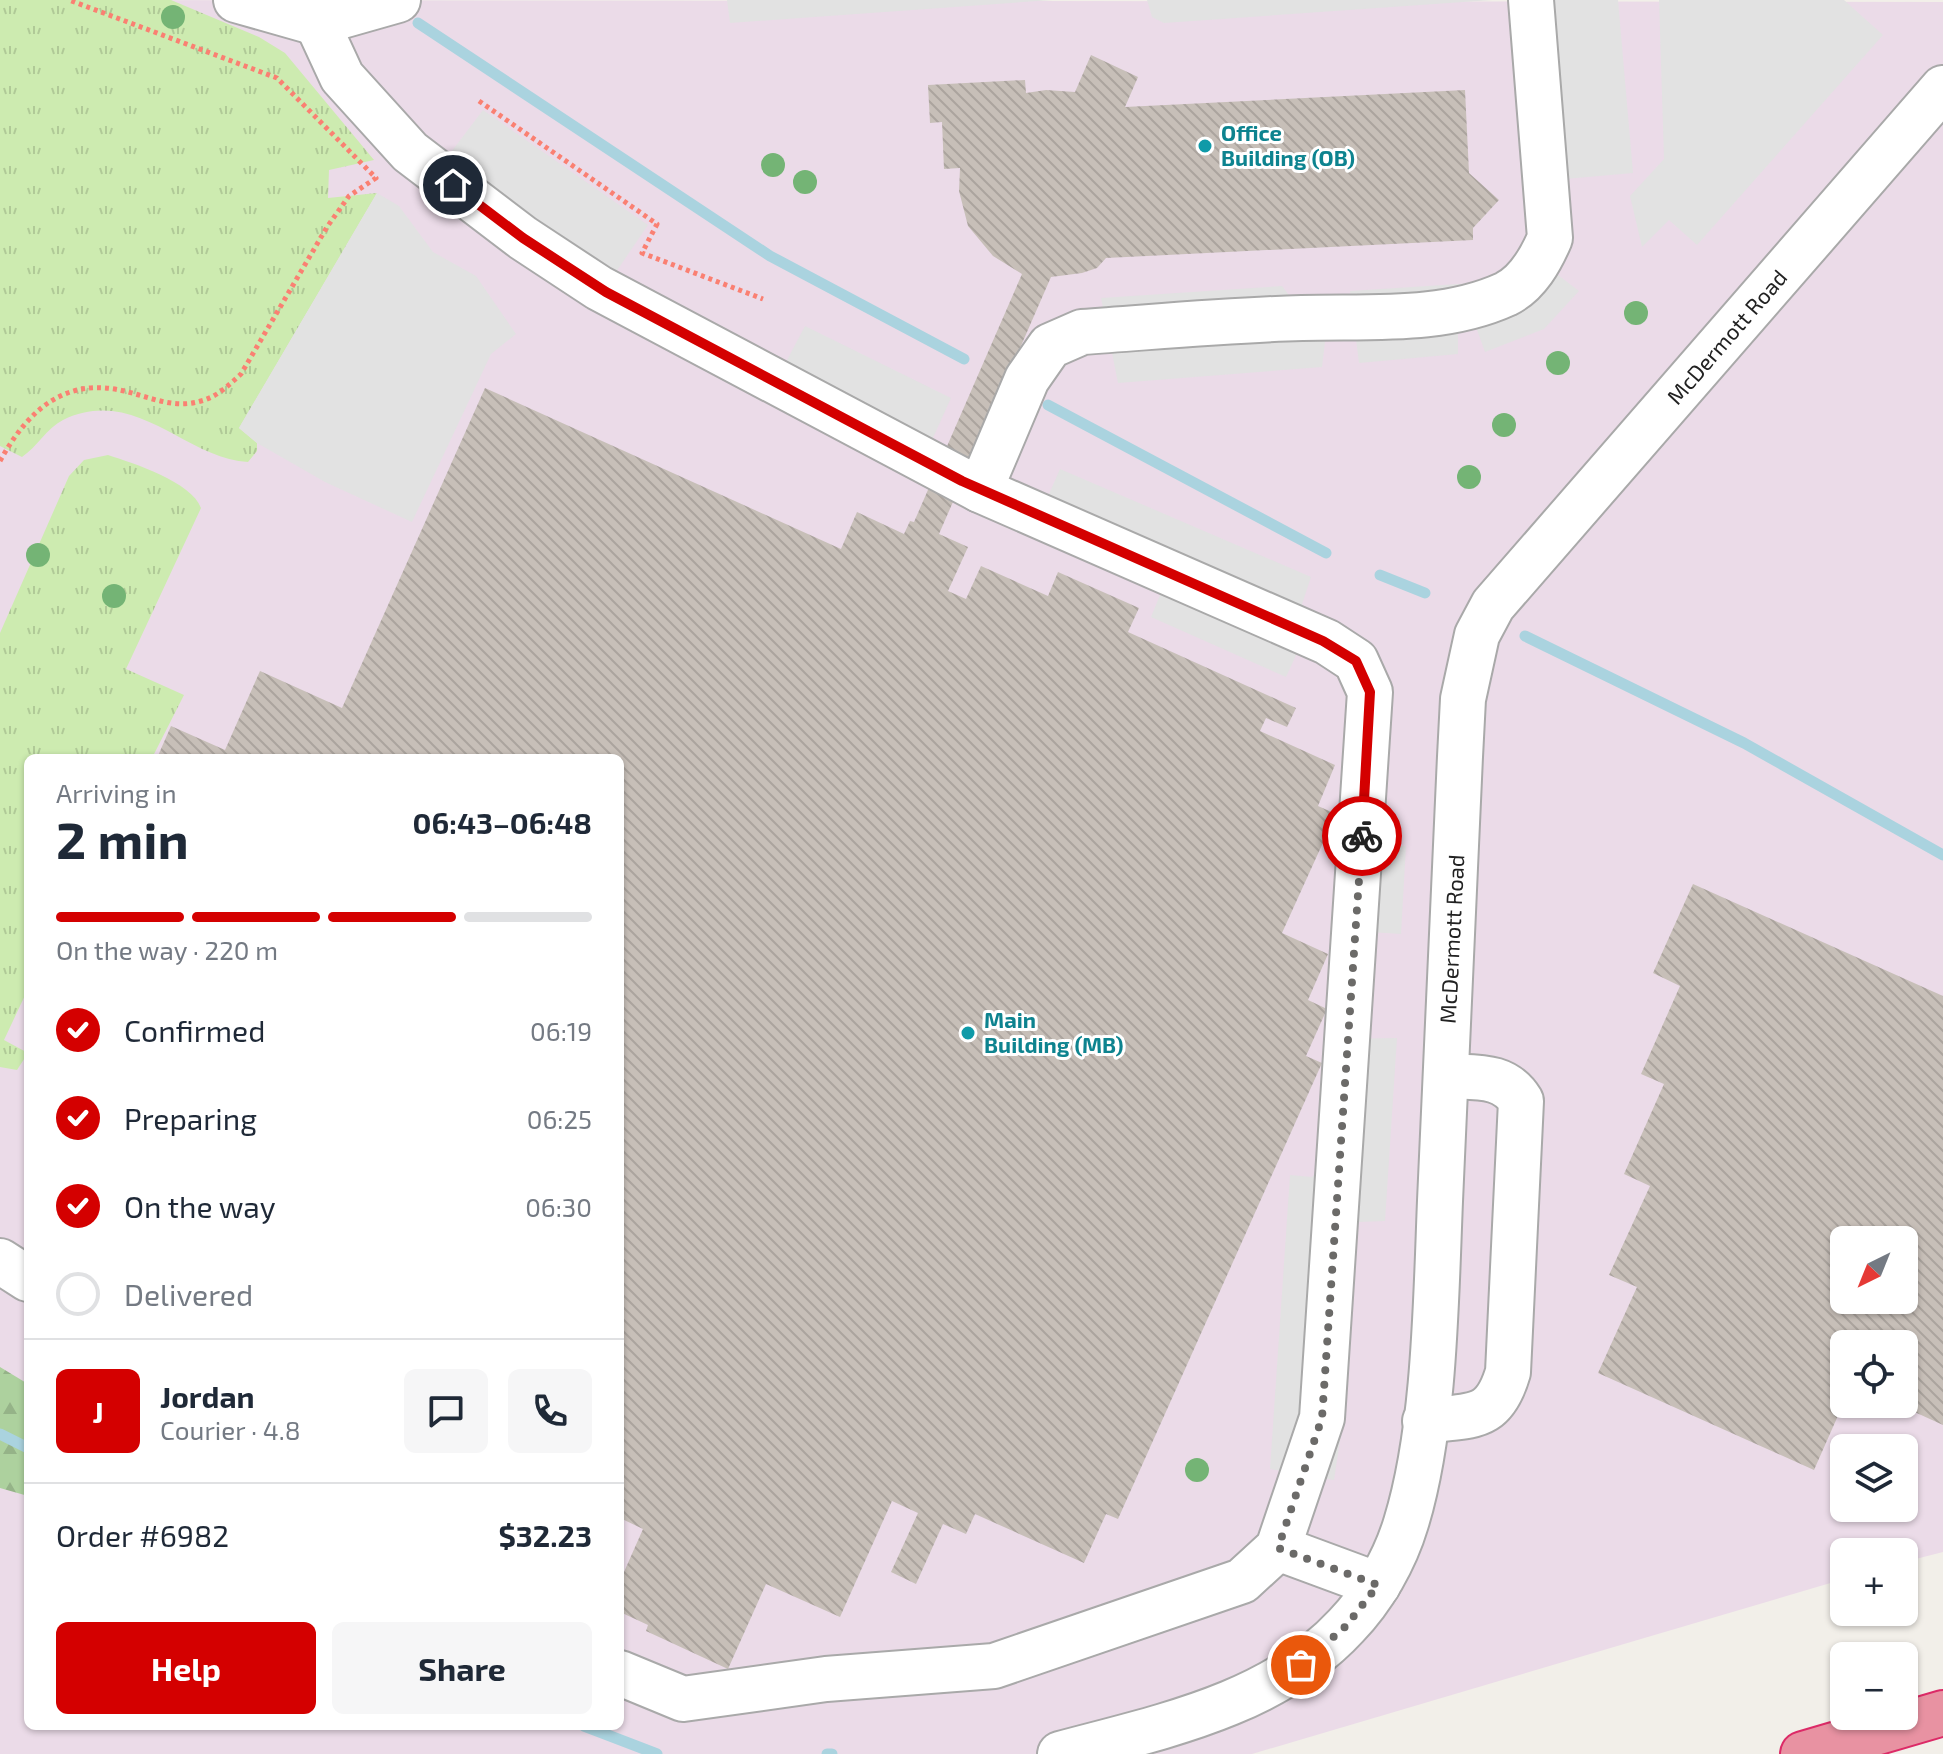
<!DOCTYPE html>
<html lang="en">
<head>
<meta charset="utf-8">
<style>
  body { margin:0; font-family:"Exo 2",sans-serif; background:#f6f6f7; color:#1f2937; height:100vh; display:flex; flex-direction:column; font-size:30px; white-space:nowrap }
  * { box-sizing:border-box; margin:0 }
  p { font-size:26px; color:#747a83 }
  .icon { flex:none; width:44px; height:44px; fill:none; stroke:currentColor; stroke-width:2; stroke-linecap:round; stroke-linejoin:round }
  .map { position:relative; flex:1; overflow:hidden }
  .panel { position:absolute; left:24px; top:754px; width:600px; height:976px; display:flex; flex-direction:column; background:#fff; border-radius:12px; box-shadow:0 2px 6px #0004 }
  .panel>* { flex:none }
  .needle { width:52px; rotate:223deg }
  .controls { position:absolute; left:1830px; top:1226px; display:grid; gap:16px }
  .controls a { display:grid; place-items:center; width:88px; height:88px; border-radius:12px; background:#fff; box-shadow:0 2px 6px #0004; font-size:40px }
  .pin { position:absolute; display:grid; place-items:center; width:68px; height:68px; color:#fff; margin:-34px; border:4px solid #fff; border-radius:50%; box-shadow:0 2px 8px #0007 }
  .courier { position:absolute; display:grid; place-items:center; width:80px; height:80px; margin:-40px; border:6px solid #d40000; border-radius:50%; background:#fff; color:#222; box-shadow:0 2px 10px #0007 }
  .summary em { font-style:normal; font-weight:700 }
  .summary div { display:flex; flex-direction:column-reverse }
  .summary { display:flex; align-items:center; justify-content:space-between; height:136px; padding:0 32px }
  h1 { font-size:52px; font-weight:700; line-height:60px }
  .bar { display:grid; grid-template-columns:repeat(4,1fr); gap:12px 8px; align-content:center; height:96px; padding:0 32px }
  .bar i { height:10px; border-radius:6px; background:#e0e1e3 }
  .bar .active { background:#d40000 }
  .bar p { grid-column:span 4 }
  .line { display:flex; align-items:center; gap:20px; padding:0 32px; border-top:2px solid #e0e1e3 }
  .line div { flex:1 }
  .round { display:grid; place-items:center; flex:none; width:84px; height:84px; border-radius:12px; background:#f6f6f7 }
  ol { padding:0 32px; list-style:none }
  li { display:flex; align-items:center; gap:24px; height:88px }
  li p { margin-inline-start:auto }
  li .icon { padding:8px; border-radius:50%; background:#d40000; color:#fff; stroke-width:4 }
  li:last-child { color:#747a83 }
  li i { width:44px; height:44px; border:4px solid #e0e1e3; border-radius:50% }
  .primary-button { display:flex; gap:16px; margin-top:auto; padding:16px 32px }
  .primary-button a { flex:1; height:92px; border-radius:12px; background:#d40000; color:#fff; font-size:32px; font-weight:700; line-height:92px; text-align:center }
  .primary-button a+a { background:#f6f6f7; color:#1f2937 }
  .map>svg:first-child { display:block }
</style>
</head>
<body>
<div class="map">
<svg width="1943" height="1754" viewBox="0 0 1943 1754">
  <defs>
    <pattern id="grass-tufts" width="24" height="20" patternUnits="userSpaceOnUse" patternTransform="scale(2)"><rect width="24" height="20" fill="#cdebb0"/><path d="M3 7l-1-3M5 7V3M7 7l1-3M15 17l-1-3M17 17v-4M19 17l1-3" fill="none" stroke="#b0c997"/></pattern>
    <pattern id="forest-firs" width="22" height="20" patternUnits="userSpaceOnUse" patternTransform="scale(2)"><rect width="22" height="20" fill="#add19e"/><path d="M5 1l3.5 6h-7zM16 11l3.5 6h-7z" fill="#95b388"/></pattern>
    <pattern id="building-back-hatch" width="6" height="6" patternUnits="userSpaceOnUse" patternTransform="scale(2)"><rect width="6" height="6" fill="#c7bfb8"/><path d="M-1 5l2 2M0 0l6 6M5-1l2 2" fill="none" stroke="#aba49e"/></pattern>
  </defs>
  <rect width="100%" height="100%" fill="#f2efe9"/>
  <!-- industrial -->
  <path fill="#ebdbe8" fill-rule="evenodd" d="M0,0l1943,2v1550l-39,10v-10h-60v27l-592,175h-1252zM28,758h592v968h-592zM1844,1240h60v60h-60zM1844,1344h60v60h-60zM1844,1448h60v60h-60z"/>
  <!-- grass -->
  <g fill="url(#grass-tufts)">
    <path d="M0,0h171l88,37 26,16 89,107 -45,10 -1,28 49,-5 -138,235 18,15v8l-9,11c-63,-3 -112,-77 -185,-42 -16,8 -26,27 -41,37l-22,-11z"/>
    <path d="M108,455c25,8 84,27 93,53l-75,161 58,26 -32,63h-124v231l-24,51 24,13 -11,17 -17,-3v-434l69,-157 15,-16z"/>
  </g>
  <!-- forest -->
  <path fill="url(#forest-firs)" d="M0,1367l28,17v112l-28,-8z"/>
  <!-- parking -->
  <g fill="#e2e2e2">
    <path d="M727,0h325l-322,23z"/>
    <path d="M1147,0h345l-328,23 -12,-6z"/>
    <path d="M1551,0h67l15,173 -68,6z"/>
    <path d="M1659,0h185l39,35 -186,210 -28,-25 -27,27 -12,-51 34,-37z"/>
    <path d="M483,110l165,115 -45,66 -167,-119z"/>
    <path d="M377,193l22,13 34,46 43,24 40,58 -25,20 -79,168 -87,-40 -68,-39 -18,-15z"/>
    <path d="M1524,249l55,42 -35,38 -59,23 -9,-25 -18,4v23l-99,9 -9,-72 139,-9 17,-9z"/>
    <path d="M1282,286l43,56 -3,25 -204,16 -17,-85z"/>
    <path d="M805,326l146,72 -28,62 -147,-79z"/>
    <path d="M1060,469l251,108 -9,27 12,12 -28,61 -135,-60 9,-22 -3,-6 -94,-41 -14,-54z"/>
    <path d="M1344,842l62,4 -5,88 -62,-4z"/>
    <path d="M1397,1038l-12,183 -26,1 -3,3 -11,183 -11,72 -64,-11 20,-294 22,2 9,-10 10,-128z"/>
  </g>
  <g fill="none" stroke-linecap="round" stroke-linejoin="round">
    <!-- stream -->
    <g stroke="#aad3df" stroke-width="11">
      <path d="M418,23l352,233 194,103"/>
      <path d="M1048,405l278,148"/>
      <path d="M1380,575l45,18"/>
      <path d="M1525,636l219,107 199,112"/>
      <path d="M0,1434l28,14"/>
      <path d="M584,1726l73,28"/>
      <path d="M827,1754h5"/>
    </g>
  </g>
  <!-- building -->
  <g fill="url(#building-back-hatch)" fill-rule="evenodd">
    <path d="M1091,55l47,22 -13,30 340,-17 4,83 30,27 -26,28v12l-367,18 -9,10 -15,5 -31,4 -112,257 29,13 -20,44 18,8 15,-33 67,30 10,-24 81,36 -11,24 168,76 -9,19 -21,-9 -6,13 75,34 -17,41 18,8 -54,119 46,21 -20,46 19,9 -21,47 16,7 -204,456 -12,-5 -22,49 -109,-49 -9,20 -23,-10 -27,60 -25,-12 27,-59 -26,-12 -52,116 -74,-33 -38,85 -82,-38 2,-6 -28,-13v-31l23,-52 -23,-11v-760h-463l14,-32 54,24 35,-79 82,37 143,-320 356,161 16,-37 47,22 6,-13 4,1 108,-248 -29,-18 -25,-30 -9,-35 1,-23 -16,1 -2,-47 -12,1 -2,-38 97,-5 1,13 20,-3 29,2z"/>
    <path d="M1693,884l250,112v429l-46,-21h7v-60h-60v58l-30,68 -216,-97 39,-86 -28,-12 41,-89 -26,-12 40,-90 -23,-10 39,-88 -27,-13zM1844,1240h60v60h-60z"/>
  </g>
  <g fill="none" stroke-linecap="round" stroke-linejoin="round">
    <defs>
      <g id="minor">
        <path d="M236,0l81,23 81,-23"/>
        <path d="M317,23l25,54 68,75 113,86 76,50 381,202 347,152 29,19 14,31 -48,726 -44,130 -36,33 -248,85 -168,13 -143,20 -63,-26"/>
        <path d="M980,490l47,-111 23,-33 32,-14c73,-5 146,-12 220,-14 67,-2 141,5 204,-24 22,-11 35,-35 44,-56l-19,-238"/>
        <path d="M0,1261l28,18"/>
        <path d="M1425,1421c46,-7 68,2 83,-49l13,-271c-17,-28 -46,-23 -75,-25"/>
        <path d="M1278,1548l100,37"/>
        <path d="M1060,1754c100,-27 213,-49 286,-128 27,-28 49,-66 60,-103 29,-94 30,-224 34,-322 8,-168 14,-335 23,-502l14,-64 16,-30 450,-517"/>
      </g>
      <path id="highway" d="M1803,1754l140,-41"/>
    </defs>
    <!-- minor casing -->
    <use href="#minor" stroke="#a9a9a9" stroke-width="48"/>
    <!-- highway casing -->
    <use href="#highway" stroke="#dc2a67" stroke-width="48"/>
    <!-- path -->
    <g stroke="#fa8072" stroke-width="5" stroke-dasharray="4 4" stroke-linecap="butt">
      <path d="M479,101l178,123 -15,29 121,46"/>
      <path d="M0,461c28,-51 66,-86 128,-69 24,6 47,17 73,9 16,-4 28,-16 40,-27l86,-147 22,-31 27,-18 -99,-100 -208,-78"/>
    </g>
    <!-- minor -->
    <use href="#minor" stroke="#fff" stroke-width="44"/>
    <!-- highway -->
    <use href="#highway" stroke="#e892a2" stroke-width="44"/>
  </g>
  <!-- trees -->
  <g fill="#74b475">
    <circle cx="173" cy="17" r="12"/>
    <circle cx="773" cy="165" r="12"/>
    <circle cx="805" cy="182" r="12"/>
    <circle cx="1636" cy="313" r="12"/>
    <circle cx="1558" cy="363" r="12"/>
    <circle cx="1504" cy="425" r="12"/>
    <circle cx="1469" cy="477" r="12"/>
    <circle cx="38" cy="555" r="12"/>
    <circle cx="114" cy="596" r="12"/>
    <circle cx="1197" cy="1470" r="12"/>
  </g>
  <g fill="none" stroke-linecap="round" stroke-linejoin="round">
    <!-- done -->
    <path stroke="#6b6a68" stroke-width="8" stroke-dasharray="0 14.4" d="M1301,1665l45,-39 32,-41 -100,-37 44,-130 40,-582"/>
    <!-- route -->
    <path stroke="#d40000" stroke-width="10" d="M453,185l70,53 83,54 356,189 361,160 33,20 14,31 -8,144"/>
  </g>
  <!-- markers -->
  <g fill="#0f9aa8" stroke="#fff" stroke-width="3">
    <circle cx="1205" cy="146" r="8"/>
    <circle cx="968" cy="1033" r="8"/>
  </g>
  <g text-anchor="middle" stroke-width="6" stroke-linejoin="round" paint-order="stroke">
    <!-- culture labels -->
    <g font-size="22" font-weight="bold" fill="#0d838f" stroke="#fff" text-anchor="start">
      <text x="1221" y="141">Office<tspan x="1221" dy="25">Building (OB)</tspan></text>
      <text x="984" y="1028">Main<tspan x="984" dy="25">Building (MB)</tspan></text>
    </g>
    <!-- street labels -->
    <g font-size="22" fill="#222" stroke="#fff">
      <text transform="translate(1727 337) rotate(-49)" y="8">McDermott Road</text>
      <text transform="translate(1452 939) rotate(-87)" y="8">McDermott Road</text>
    </g>
  </g>
</svg>
<div class="controls">
<a><svg class="needle" viewBox="-14 -14 28 28"><path d="M0-13l5 13h-10z" fill="#e53935"/><path d="M0 13l5-13h-10z" fill="#747a83"/></svg></a>
<a><svg class="icon" aria-label="locate" viewBox="0 0 24 24"><circle cx="12" cy="12" r="6"/><path d="M12 2v4M12 18v4M2 12h4M18 12h4"/></svg></a>
<a><svg class="icon" aria-label="layers" viewBox="0 0 24 24"><path d="M12 4l9 5-9 5-9-5zM3 14l9 5 9-5"/></svg></a>
<a>+</a>
<a>−</a>
</div>
<div class="pin" style="left:1301px;top:1665px;background:#ea580c"><svg class="icon" aria-label="bag" viewBox="0 0 24 24"><path d="M5 8h14l-1 12H6zM9 8a3 3 0 0 1 6 0"/></svg></div>
<div class="pin" style="left:453px;top:185px;background:#1f2937"><svg class="icon" aria-label="home" viewBox="0 0 24 24"><path d="M3 11l9-7 9 7M6 9v11h12V9"/></svg></div>
<div class="courier" style="left:1362px;top:836px"><svg class="icon" aria-label="bike" viewBox="0 0 24 24"><circle cx="6" cy="16" r="4"/><circle cx="18" cy="16" r="4"/><path d="M6 16l4-8h5l3 8M10 8l3 8H6M13 5h3"/></svg></div>
<section class="panel">
<div class="summary"><div><h1>2 min</h1><p>Arriving in</p></div><em>06:43–06:48</em></div>
<div class="bar"><i class="active"></i><i class="active"></i><i class="active"></i><i></i><p>On the way · 220 m</p></div>
<ol>
<li><svg class="icon" aria-label="check" viewBox="0 0 24 24"><path d="M5 12l5 5 9-10"/></svg>Confirmed<p>06:19</p></li>
<li><svg class="icon" aria-label="check" viewBox="0 0 24 24"><path d="M5 12l5 5 9-10"/></svg>Preparing<p>06:25</p></li>
<li><svg class="icon" aria-label="check" viewBox="0 0 24 24"><path d="M5 12l5 5 9-10"/></svg>On the way<p>06:30</p></li>
<li><i></i>Delivered</li>
</ol>
<div class="line" style="height:144px"><b class="round" style="background:#d40000;color:#fff">J</b><div><b>Jordan</b><p>Courier · 4.8</p></div><a class="round"><svg class="icon" aria-label="chat" viewBox="0 0 24 24"><path d="M4 5h16v11H9l-5 4z"/></svg></a><a class="round"><svg class="icon" aria-label="phone" viewBox="0 0 24 24"><path d="M5 4h4l2 5-3 2q2 4 5 5l2-3 5 2v4C11 20 4 13 5 4z"/></svg></a></div>
<div class="line" style="height:104px"><div>Order #6982</div><b>$32.23</b></div>
<div class="primary-button"><a>Help</a><a>Share</a></div>
</section>
</div>
</body>
</html>
